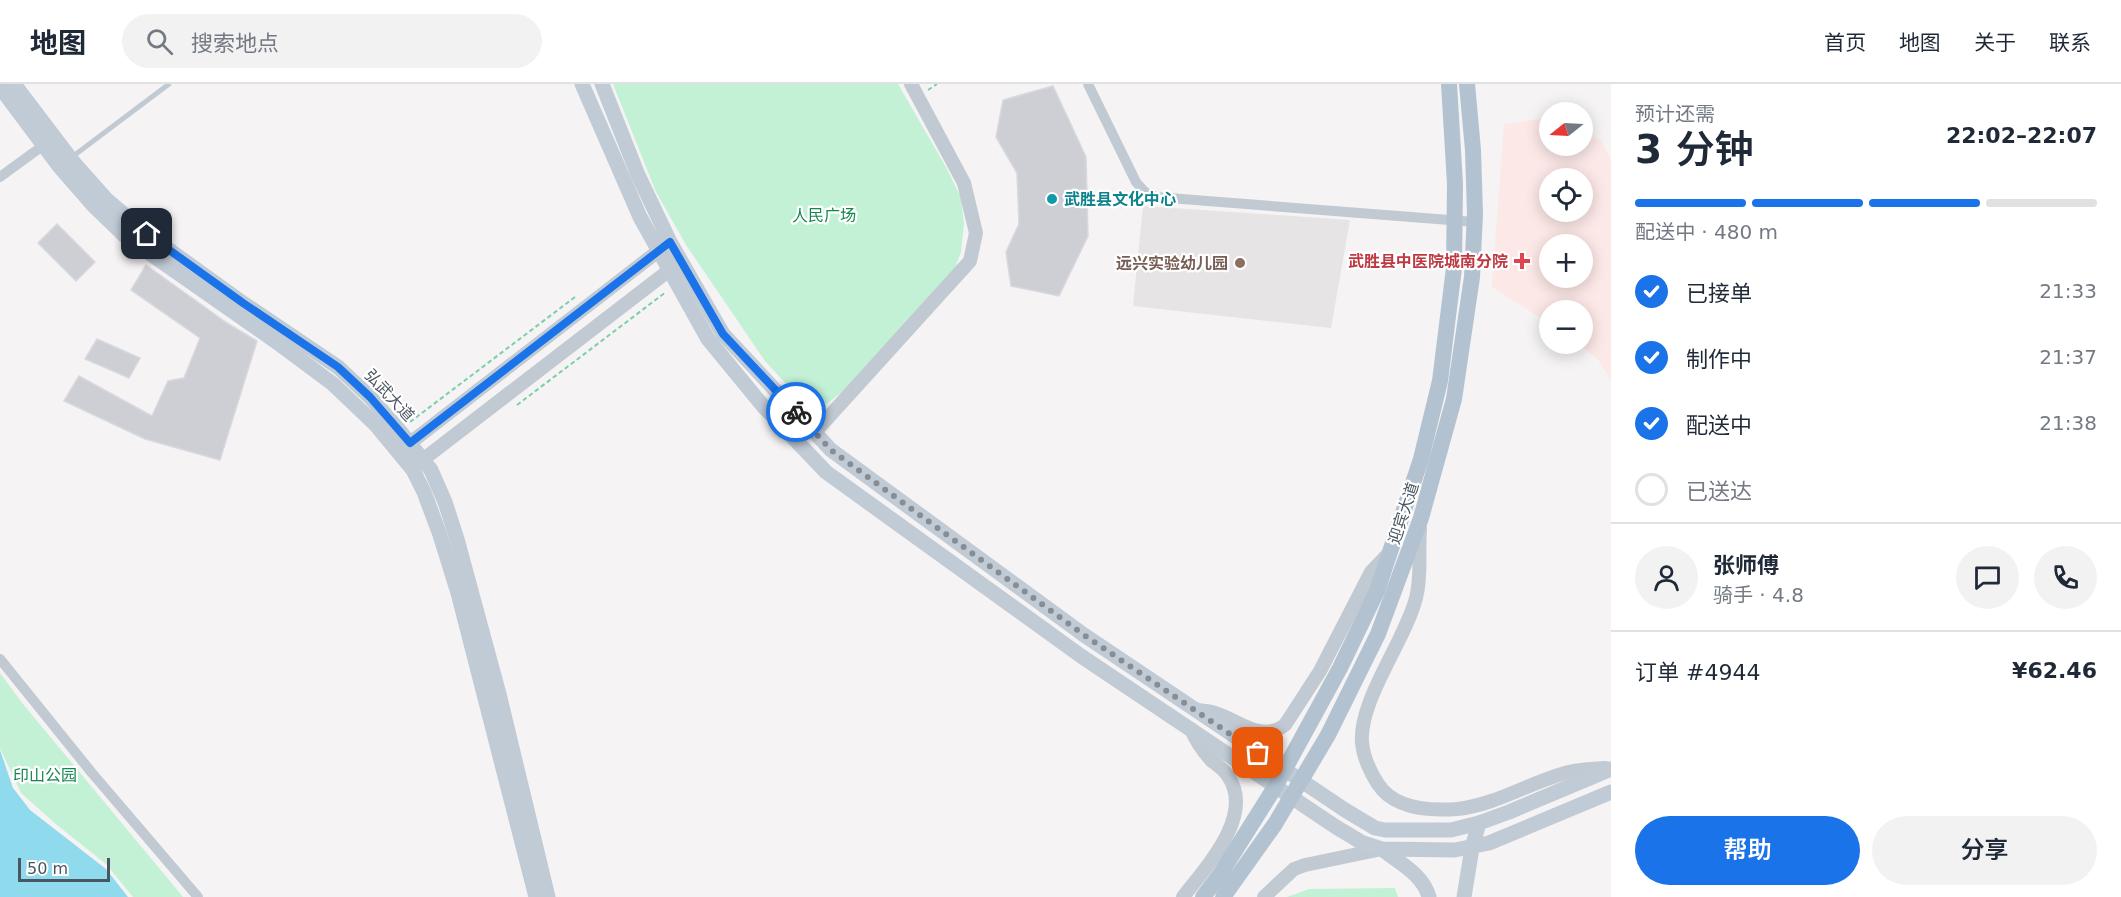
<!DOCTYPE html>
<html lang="zh">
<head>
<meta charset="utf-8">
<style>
  body { margin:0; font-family:"DejaVu Sans","Noto Sans SC",sans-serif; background:#f2f2f3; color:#1f2937; height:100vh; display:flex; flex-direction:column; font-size:22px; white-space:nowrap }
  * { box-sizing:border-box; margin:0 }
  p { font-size:20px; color:#747a83 }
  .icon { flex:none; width:33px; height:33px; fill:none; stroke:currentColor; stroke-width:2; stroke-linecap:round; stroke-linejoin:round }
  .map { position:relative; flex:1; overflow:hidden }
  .side { display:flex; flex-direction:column; background:#fff; width:510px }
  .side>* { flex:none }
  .needle { width:39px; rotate:252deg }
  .tools { position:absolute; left:1539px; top:18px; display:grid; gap:12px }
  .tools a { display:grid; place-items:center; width:54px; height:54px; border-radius:50%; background:#fff; box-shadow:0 3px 15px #0003; font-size:30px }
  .scale { position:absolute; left:18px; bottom:15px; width:92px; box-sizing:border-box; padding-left:6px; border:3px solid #4a5661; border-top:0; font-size:16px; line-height:21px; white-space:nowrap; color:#4a5661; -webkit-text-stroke:4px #fff; paint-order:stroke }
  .pin { position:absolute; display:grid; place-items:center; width:51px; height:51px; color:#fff; margin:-26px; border-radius:12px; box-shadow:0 3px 9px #0006 }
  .courier { position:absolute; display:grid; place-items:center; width:60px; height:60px; margin:-30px; border:4px solid #1a73e8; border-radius:50%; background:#fff; color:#222; box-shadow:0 2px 8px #0007 }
  .summary em { font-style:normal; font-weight:600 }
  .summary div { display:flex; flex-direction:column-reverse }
  .summary { display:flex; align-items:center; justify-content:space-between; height:102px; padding:0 24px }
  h1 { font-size:39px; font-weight:600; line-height:45px }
  .bar { display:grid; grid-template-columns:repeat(4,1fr); gap:9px 6px; align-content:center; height:72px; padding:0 24px }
  .bar i { height:8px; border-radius:4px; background:#e0e1e3 }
  .bar .active { background:#1a73e8 }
  .bar p { grid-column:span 4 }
  .line { display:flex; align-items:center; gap:15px; padding:0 24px; border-top:2px solid #e0e1e3 }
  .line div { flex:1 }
  .round { display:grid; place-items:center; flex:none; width:63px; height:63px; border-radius:32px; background:#f2f2f3 }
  ol { padding:0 24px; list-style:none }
  li { display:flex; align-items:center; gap:18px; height:66px }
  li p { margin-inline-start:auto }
  li .icon { padding:6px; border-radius:50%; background:#1a73e8; color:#fff; stroke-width:4 }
  li:last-child { color:#747a83 }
  li i { width:33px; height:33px; border:3px solid #e0e1e3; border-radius:50% }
  .primary-button { display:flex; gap:12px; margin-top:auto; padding:12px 24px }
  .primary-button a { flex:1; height:69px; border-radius:36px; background:#1a73e8; color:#fff; font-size:24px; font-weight:600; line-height:69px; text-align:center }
  .primary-button a+a { background:#f2f2f3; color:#1f2937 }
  header { display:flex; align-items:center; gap:36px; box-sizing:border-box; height:84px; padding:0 30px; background:#fff; border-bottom:2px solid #e0e1e3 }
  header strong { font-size:28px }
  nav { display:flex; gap:33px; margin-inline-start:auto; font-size:21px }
  .search { width:420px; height:54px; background:#f2f2f3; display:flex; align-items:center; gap:15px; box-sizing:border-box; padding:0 21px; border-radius:33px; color:#747a83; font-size:22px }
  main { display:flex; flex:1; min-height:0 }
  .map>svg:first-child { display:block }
</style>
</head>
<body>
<header>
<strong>地图</strong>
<div class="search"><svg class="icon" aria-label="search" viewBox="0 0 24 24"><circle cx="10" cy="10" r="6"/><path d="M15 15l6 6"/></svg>搜索地点</div>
<nav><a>首页</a><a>地图</a><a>关于</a><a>联系</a></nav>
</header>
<main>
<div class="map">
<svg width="1611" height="813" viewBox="0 0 1611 813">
  <rect width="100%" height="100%" fill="#f5f3f3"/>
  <!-- education -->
  <path fill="#e6e4e5" d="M1143,122l207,14 -19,108 -198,-22z"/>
  <!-- medical -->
  <path fill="#fce8e6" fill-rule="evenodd" d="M1549,34l1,28h32l1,-14 18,8 10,21v219l-14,-22 -19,-14h4v-34h-32l-1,13 -57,-36 12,-163zM1550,94h32v34h-32zM1550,160h32v34h-32z"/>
  <!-- green -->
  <g fill="#c3f1d5">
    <path d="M613,0h285l49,85 14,29 3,25 -3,29 -6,16 -112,123 -15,12 -13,3 -13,-5 -37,-40 -79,-116 -30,-53z"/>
    <path d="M0,589l23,31 160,193h-50l-27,-33 -49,-39 -36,-32 -21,-45z"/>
    <path d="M1395,804l3,9h-111l22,-8z"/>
  </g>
  <!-- water -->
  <path fill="#90daee" d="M0,666l13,38 17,22 76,59 22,28h-128z"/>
  <!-- building -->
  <g fill="#cdcfd5" stroke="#d7d9de" stroke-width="1.5">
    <path d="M1053,2l33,71 2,79 -29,60 -48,-10 -5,-34 13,-28 -2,-51 -21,-36 7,-37z"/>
    <path d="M57,140l38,38 -19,19 -38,-38z"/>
    <path d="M146,181l81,58 30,18 -37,119 -75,-21 -81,-38 15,-25 73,40 16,-35 16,-3 16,-40 -69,-48z"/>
    <path d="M97,255l43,19 -11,20 -44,-19z"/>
  </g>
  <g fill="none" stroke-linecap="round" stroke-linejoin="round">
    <!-- path -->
    <g stroke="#7ad0a6" stroke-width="2" stroke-dasharray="4.5 3" stroke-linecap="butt">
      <path d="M928,6l9,-6"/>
      <path d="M517,321l149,-113"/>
      <path d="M410,338l165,-125"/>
    </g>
    <!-- service -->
    <path stroke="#c1cad2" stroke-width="5" d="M72,73l97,-73"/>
    <!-- minor -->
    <g stroke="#c1cad2" stroke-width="10">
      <path d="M1088,0l48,98 9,10 11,5 319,25"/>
      <path d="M0,93l48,-35"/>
      <path d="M0,575l92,114 106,124"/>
    </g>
    <!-- tertiary -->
    <g stroke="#c1cad2" stroke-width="14">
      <path d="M815,348l155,-171 6,-28 -12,-50 -53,-99"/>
      <path d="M401,366l265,-205"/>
      <path d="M416,381l260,-200"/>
      <path d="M1420,445c-2,23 2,47 -4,69 -11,43 -57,102 -54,144 1,14 9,31 16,42 16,25 52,27 79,25 38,-4 72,-26 108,-36 13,-4 28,-4 41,-5"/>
      <path d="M1197,626c6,1 12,1 18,3 24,7 46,30 70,12l35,-54 51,-99 17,-18"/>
      <path d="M1183,813c24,-31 72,-82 45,-121 -4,-7 -11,-11 -17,-16 -9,-10 -15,-19 -20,-31"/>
      <path d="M1264,813l30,-28 11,-4 77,-16"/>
    </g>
    <!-- secondary -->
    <g stroke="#c1cbd6" stroke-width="15">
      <path d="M14,0l60,79 33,37 40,34 96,69 95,64 32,30 29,33 32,40 14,32 12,37 42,155 49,203"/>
      <path d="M582,0l58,133 68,122 55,67 63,66 255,184 255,171 25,15 21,7 73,1 34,-7 122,-51"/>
      <path d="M602,0l36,91 32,67 53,92 108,116 253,185 261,175 30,18 10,2h66l28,-7 30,-11 102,-43"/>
      <path d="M0,3l59,79 34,39 32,31 153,107 55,41 42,40 38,46 11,22 16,43 18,58 78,304"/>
      <path d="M1382,765c17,14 41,25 47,48"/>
      <path d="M1464,813l8,-49 7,-25"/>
    </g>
    <!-- primary -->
    <g stroke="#b3c2d1" stroke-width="16">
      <path d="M1203,813l18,-24 54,-86 65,-119 37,-77 44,-132 19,-78 14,-113 1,-84 -6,-100"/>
      <path d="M1223,813l52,-73 53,-89 50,-101 43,-116 33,-119 18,-122 3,-63 -2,-64 -6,-66"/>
    </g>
  </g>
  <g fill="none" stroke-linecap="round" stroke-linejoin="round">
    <!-- done -->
    <path stroke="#868d94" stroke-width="6" stroke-dasharray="0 10.8" d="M796,328l35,38 253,185 174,118"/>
    <!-- route -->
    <path stroke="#1a73e8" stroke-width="8" d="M147,150l96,69 95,64 32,30 40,46 260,-201 53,92 73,78"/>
  </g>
  <!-- markers -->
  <circle fill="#0f9aa8" stroke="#fff" stroke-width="2" cx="1052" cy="115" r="6"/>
  <path fill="#e0444e" stroke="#fff" stroke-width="2" d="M1519 168h6v6h6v6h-6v6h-6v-6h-6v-6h6z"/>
  <circle fill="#8d6e63" stroke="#fff" stroke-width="2" cx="1240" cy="179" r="6"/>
  <g text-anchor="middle" stroke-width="4.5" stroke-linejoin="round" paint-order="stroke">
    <!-- culture labels -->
    <g font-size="16" font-weight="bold" fill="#0d838f" stroke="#fff" text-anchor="start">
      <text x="1064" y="121">武胜县文化中心</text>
    </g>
    <!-- park labels -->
    <g font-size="16" fill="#17864f" stroke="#fff">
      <text x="824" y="137">人民广场</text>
      <text x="45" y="697">印山公园</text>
    </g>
    <!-- health labels -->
    <g font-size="16" font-weight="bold" fill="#be3a42" stroke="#fff" text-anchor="end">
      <text x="1508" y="183">武胜县中医院城南分院</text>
    </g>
    <!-- education labels -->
    <g font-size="16" font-weight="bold" fill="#785e54" stroke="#fff" text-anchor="end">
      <text x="1228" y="185">远兴实验幼儿园</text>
    </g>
    <!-- street labels -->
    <g font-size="16" fill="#4a5661" stroke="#fff">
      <text transform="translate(390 311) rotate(47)" y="6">弘武大道</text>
      <text transform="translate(1403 429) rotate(-72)" y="6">迎宾大道</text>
    </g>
  </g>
</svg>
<div class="tools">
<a><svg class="needle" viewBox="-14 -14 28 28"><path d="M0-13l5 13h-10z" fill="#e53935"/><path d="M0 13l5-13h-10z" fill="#747a83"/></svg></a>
<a><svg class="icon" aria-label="locate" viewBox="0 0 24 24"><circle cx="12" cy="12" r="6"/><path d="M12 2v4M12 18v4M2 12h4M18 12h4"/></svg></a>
<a>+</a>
<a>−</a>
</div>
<div class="scale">50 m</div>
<div class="pin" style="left:1258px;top:669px;background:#ea580c"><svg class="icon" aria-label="bag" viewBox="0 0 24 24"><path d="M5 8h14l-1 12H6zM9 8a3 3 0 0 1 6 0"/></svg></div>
<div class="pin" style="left:147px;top:150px;background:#1f2937"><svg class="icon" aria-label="home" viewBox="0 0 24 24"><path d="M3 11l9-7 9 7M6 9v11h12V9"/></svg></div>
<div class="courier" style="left:796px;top:328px"><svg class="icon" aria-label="bike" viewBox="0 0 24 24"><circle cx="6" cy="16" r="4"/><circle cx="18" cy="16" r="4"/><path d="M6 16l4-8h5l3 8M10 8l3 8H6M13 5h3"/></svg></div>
</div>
<section class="side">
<div class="summary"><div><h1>3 分钟</h1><p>预计还需</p></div><em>22:02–22:07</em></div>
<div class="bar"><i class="active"></i><i class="active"></i><i class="active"></i><i></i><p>配送中 · 480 m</p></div>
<ol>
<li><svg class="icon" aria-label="check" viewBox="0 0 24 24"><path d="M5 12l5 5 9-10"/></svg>已接单<p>21:33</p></li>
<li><svg class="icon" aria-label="check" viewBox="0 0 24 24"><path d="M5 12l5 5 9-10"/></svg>制作中<p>21:37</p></li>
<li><svg class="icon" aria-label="check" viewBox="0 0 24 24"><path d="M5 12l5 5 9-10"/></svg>配送中<p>21:38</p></li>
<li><i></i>已送达</li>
</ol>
<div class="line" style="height:108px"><a class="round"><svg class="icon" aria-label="person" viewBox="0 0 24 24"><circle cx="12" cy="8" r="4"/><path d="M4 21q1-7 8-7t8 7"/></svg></a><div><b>张师傅</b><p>骑手 · 4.8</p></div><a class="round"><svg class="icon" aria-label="chat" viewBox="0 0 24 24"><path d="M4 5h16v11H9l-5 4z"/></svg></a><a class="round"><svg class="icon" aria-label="phone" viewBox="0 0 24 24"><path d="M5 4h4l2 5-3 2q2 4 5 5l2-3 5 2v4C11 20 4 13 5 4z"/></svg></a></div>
<div class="line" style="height:78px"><div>订单 #4944</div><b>¥62.46</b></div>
<div class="primary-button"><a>帮助</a><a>分享</a></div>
</section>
</main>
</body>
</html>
